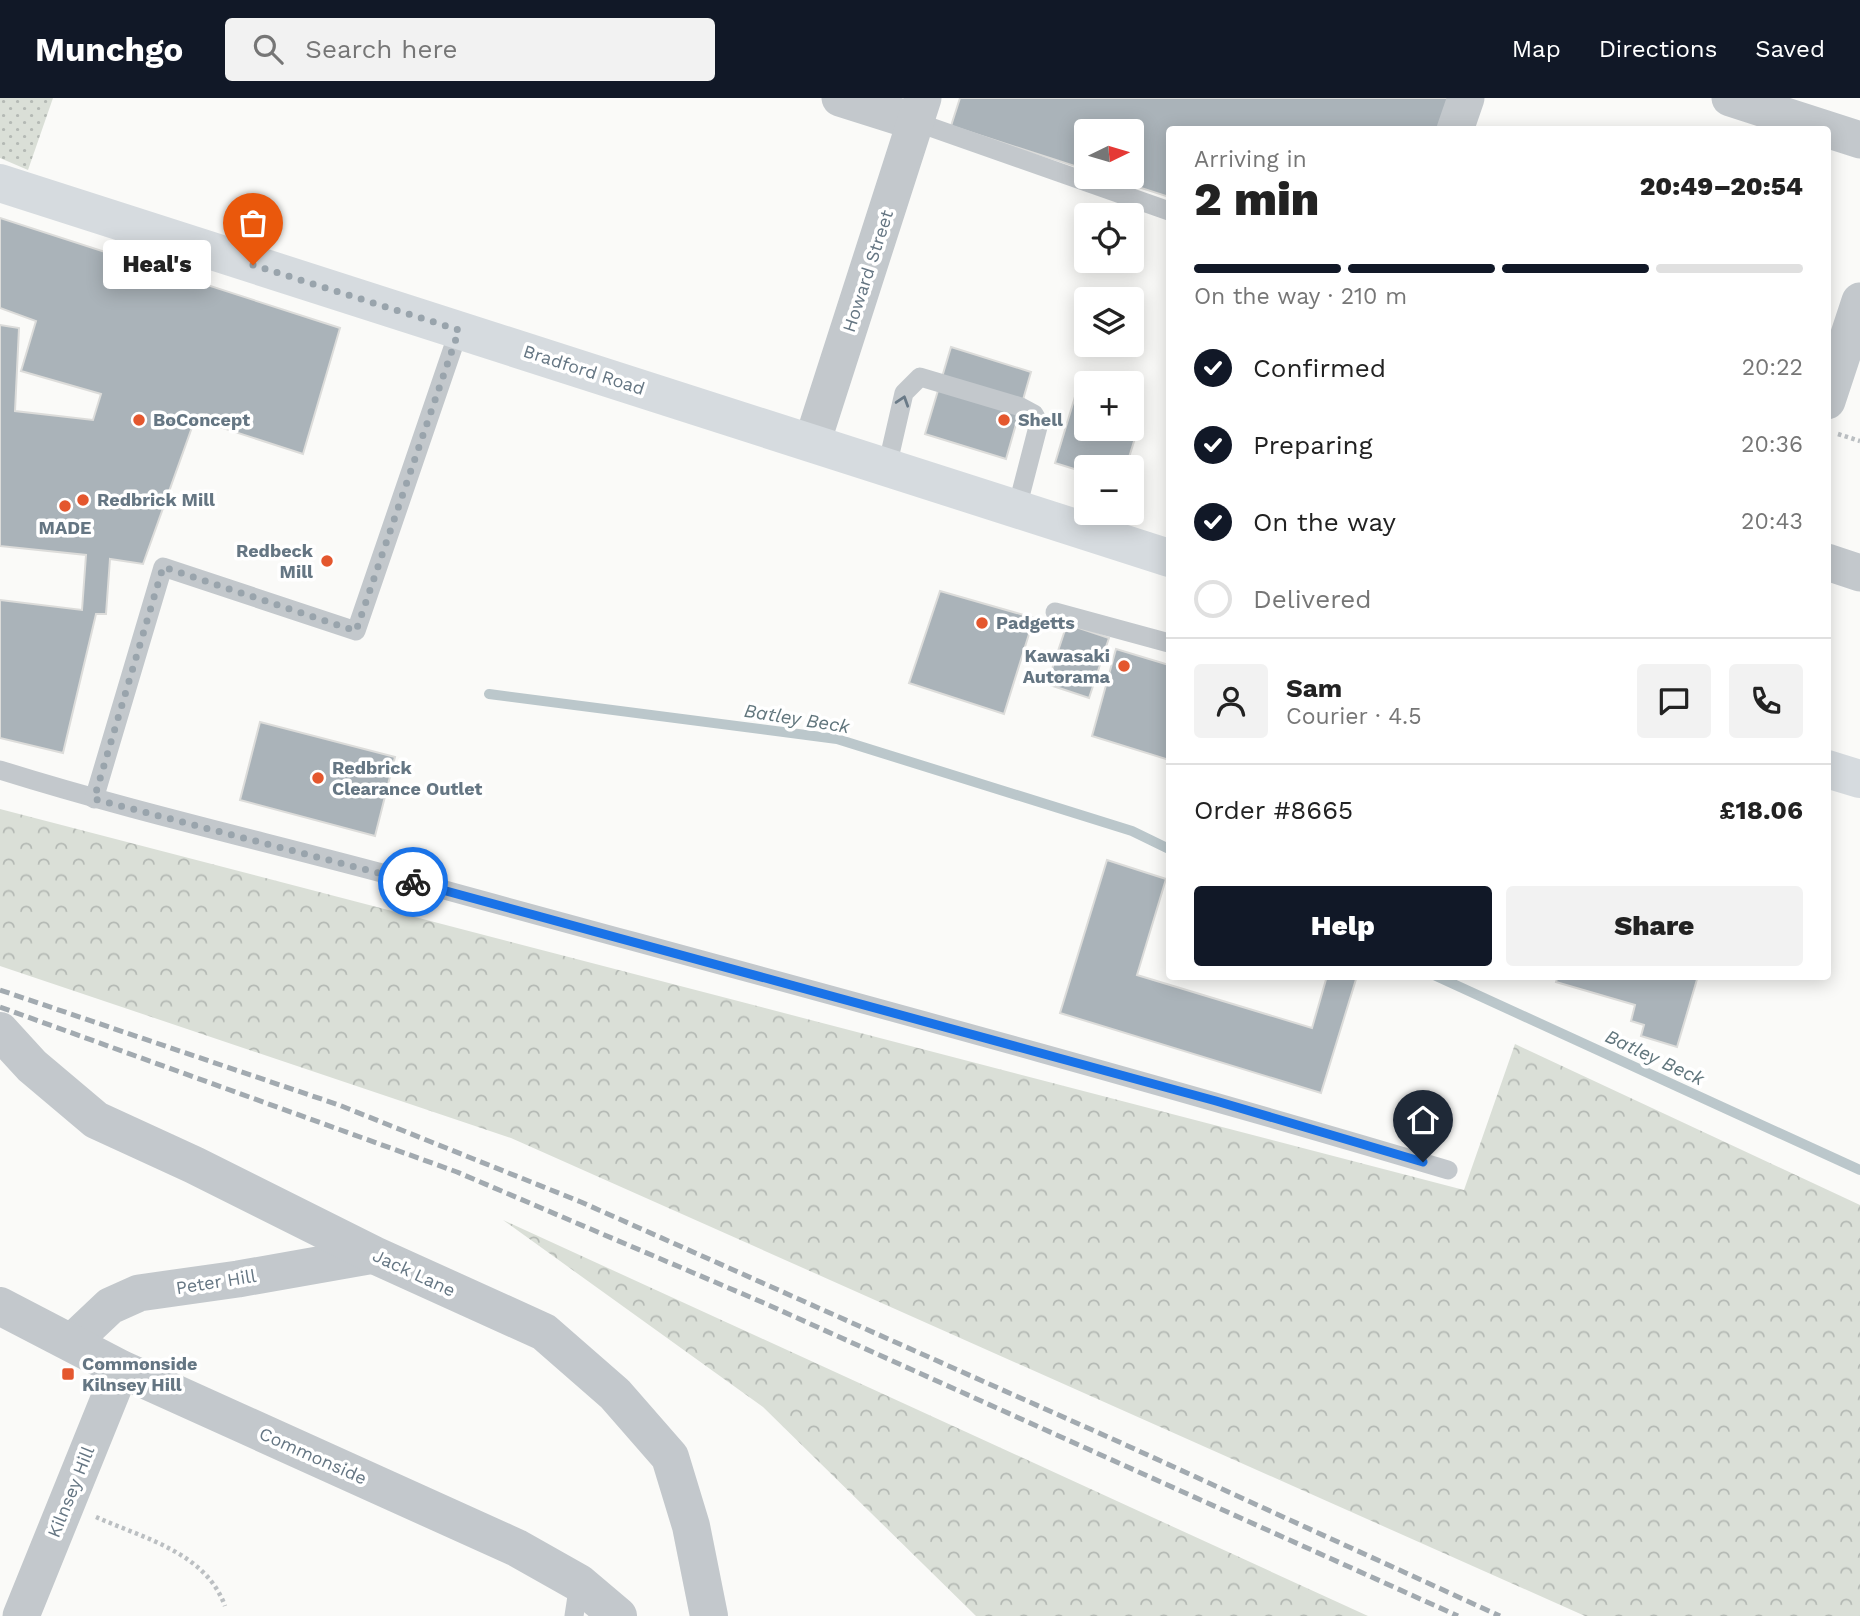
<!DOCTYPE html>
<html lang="en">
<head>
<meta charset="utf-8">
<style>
  body { margin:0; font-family:"Work Sans",sans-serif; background:#f2f2f2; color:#222; height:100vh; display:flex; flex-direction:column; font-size:26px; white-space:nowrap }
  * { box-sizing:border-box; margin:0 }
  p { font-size:23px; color:#767676 }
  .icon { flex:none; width:38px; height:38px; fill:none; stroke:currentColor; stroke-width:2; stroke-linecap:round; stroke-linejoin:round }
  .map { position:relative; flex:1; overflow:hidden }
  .details { position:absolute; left:1166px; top:28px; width:665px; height:854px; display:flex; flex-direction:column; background:#fff; border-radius:7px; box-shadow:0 4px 18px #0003 }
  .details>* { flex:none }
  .needle { width:46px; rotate:85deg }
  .fabs { position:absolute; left:1074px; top:21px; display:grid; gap:14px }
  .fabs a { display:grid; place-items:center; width:70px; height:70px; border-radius:7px; background:#fff; box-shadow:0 4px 18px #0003; font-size:35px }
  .pin { position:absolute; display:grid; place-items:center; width:60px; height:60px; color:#fff; margin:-72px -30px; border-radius:50% 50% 50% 0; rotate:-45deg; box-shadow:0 0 7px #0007 }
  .pin .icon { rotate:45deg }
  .courier { position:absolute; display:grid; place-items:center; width:70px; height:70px; margin:-35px; border:5px solid #1a73e8; border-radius:50%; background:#fff; color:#222; box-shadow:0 2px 9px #0007 }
  .bubble { position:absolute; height:49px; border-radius:7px; background:#fff; box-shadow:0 4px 18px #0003; font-size:23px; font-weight:800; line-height:49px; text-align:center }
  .overview em { font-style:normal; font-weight:800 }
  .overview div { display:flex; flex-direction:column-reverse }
  .overview { display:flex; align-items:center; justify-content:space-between; height:119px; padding:0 28px }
  h1 { font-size:46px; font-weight:800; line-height:52px }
  .bar { display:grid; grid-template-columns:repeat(4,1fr); gap:10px 7px; align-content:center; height:84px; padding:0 28px }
  .bar i { height:9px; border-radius:5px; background:#e0e0e0 }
  .bar .on { background:#111827 }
  .bar p { grid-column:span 4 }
  .line { display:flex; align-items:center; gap:18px; padding:0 28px; border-top:2px solid #e0e0e0 }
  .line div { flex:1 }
  .round { display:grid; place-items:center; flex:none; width:74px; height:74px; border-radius:7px; background:#f2f2f2 }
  ol { padding:0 28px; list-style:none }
  li { display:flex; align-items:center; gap:21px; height:77px }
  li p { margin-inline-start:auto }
  li .icon { padding:7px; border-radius:50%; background:#111827; color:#fff; stroke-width:4 }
  li:last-child { color:#767676 }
  li i { width:38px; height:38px; border:4px solid #e0e0e0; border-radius:50% }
  .action { display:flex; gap:14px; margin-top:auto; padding:14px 28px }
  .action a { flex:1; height:80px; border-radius:7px; background:#111827; color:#fff; font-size:28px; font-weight:800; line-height:80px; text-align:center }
  .action a+a { background:#f2f2f2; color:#222 }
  header { display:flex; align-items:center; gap:42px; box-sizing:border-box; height:98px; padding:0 35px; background:#111827; color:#fff }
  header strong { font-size:33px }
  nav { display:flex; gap:38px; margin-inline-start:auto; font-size:24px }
  .search { width:490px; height:63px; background:#f2f2f2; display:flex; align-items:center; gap:18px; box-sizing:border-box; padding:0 24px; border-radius:7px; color:#767676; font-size:26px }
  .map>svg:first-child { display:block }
</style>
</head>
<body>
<header>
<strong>Munchgo</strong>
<div class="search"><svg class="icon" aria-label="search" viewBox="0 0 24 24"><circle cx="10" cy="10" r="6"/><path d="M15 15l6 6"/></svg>Search here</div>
<nav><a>Map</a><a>Directions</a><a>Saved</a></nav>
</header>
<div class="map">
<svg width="1860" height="1518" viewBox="0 0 1860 1518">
  <defs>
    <pattern id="grass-dots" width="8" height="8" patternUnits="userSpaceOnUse" patternTransform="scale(1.75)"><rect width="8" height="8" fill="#dadfd7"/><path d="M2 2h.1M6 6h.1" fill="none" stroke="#b4b9b4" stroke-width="1.8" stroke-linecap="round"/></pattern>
    <pattern id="forest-crowns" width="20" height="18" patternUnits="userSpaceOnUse" patternTransform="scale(1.75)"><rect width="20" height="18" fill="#dadfd7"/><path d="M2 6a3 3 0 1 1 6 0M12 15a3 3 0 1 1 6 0" fill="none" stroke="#b4b9b4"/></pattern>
  </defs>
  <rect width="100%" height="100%" fill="#fafaf8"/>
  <!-- grass -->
  <path fill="url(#grass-dots)" d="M0,0h53l-25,72 -28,-12z"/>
  <!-- forest -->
  <g fill="url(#forest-crowns)">
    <path d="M0,711l1464,381 51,-146 345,161v411h-275l-1074,-478 -511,-172z"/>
    <path d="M503,1122l865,396h-392l-213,-209z"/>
  </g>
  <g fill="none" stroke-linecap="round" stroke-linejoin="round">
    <!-- stream -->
    <g stroke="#bbc7cb" stroke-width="10">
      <path d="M489,596l348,45 295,92 37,18"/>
      <path d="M1436,878l424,194"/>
    </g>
  </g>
  <!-- building -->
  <g fill="#aab3b9" stroke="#dcdcda" stroke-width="2">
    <path d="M960,0h492l-11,32h-272v67l-62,-20h25v-46h-45v39l-136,-44z"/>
    <path d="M0,120l340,110 -37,126 -108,-35 -52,145 -33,-5 -4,55h-10l-33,139 -63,-15v-138l82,10 4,-55 -86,-9v-221l19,3 -4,83 78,9 8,-26 -80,-23 15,-50 -36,-13z"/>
    <path d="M951,249l80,25 -25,87 -81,-25z"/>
    <path d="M1077,292l10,3v36h45v-10l8,3 -14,45h-39v6l-32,-10z"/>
    <path d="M940,493l94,27 -30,96 -95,-31z"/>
    <path d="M1067,526l42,14 -20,60 -42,-14z"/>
    <path d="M1116,551l53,16v95l-77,-24z"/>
    <path d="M260,624l135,35 -20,79 -135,-36z"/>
    <path d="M1107,762l59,19 -29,96 175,53 15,-52h30l-36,117 -261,-80z"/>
    <path d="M1558,878h140l-21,71 -36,-11 3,-11 -13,-4 4,-16 -79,-23z"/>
  </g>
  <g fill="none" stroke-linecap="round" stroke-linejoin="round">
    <!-- path -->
    <g stroke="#bbbfc2" stroke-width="4.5" stroke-dasharray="3.5 3.5" stroke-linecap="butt">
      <path d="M1838,336l22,7"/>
      <path d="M96,1419c49,22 109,35 129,89"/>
    </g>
    <!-- service -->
    <g stroke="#c3c8cc" stroke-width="19">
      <path d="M916,24l253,89"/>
      <path d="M887,369l17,-74 16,-16 101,30 13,7 5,9 -22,85"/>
      <path d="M1055,514l114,31"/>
      <path d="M0,672c134,42 272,73 408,110 347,95 695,187 1040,290"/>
      <path d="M94,701l69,-232 193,64 103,-301"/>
      <path d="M574,1518l5,-33"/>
    </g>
    <!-- minor -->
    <g stroke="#c3c8cc" stroke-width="37">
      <path d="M840,0l76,24"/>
      <path d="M1730,0l130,42"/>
      <path d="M1455,32l11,-32"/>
      <path d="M1827,303l33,-100"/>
      <path d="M812,345l111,-345"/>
      <path d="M1827,464l33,11"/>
      <path d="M73,1243l37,-35 29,-13 99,-14 136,-24"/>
      <path d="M21,1518l100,-247"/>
    </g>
    <!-- tertiary -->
    <g stroke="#c3c8cc" stroke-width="38">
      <path d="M0,933l32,35 64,54 98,45 180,90 170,77 71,62 55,63 21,69 18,90"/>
      <path d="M0,1208l121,63 396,179 62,35 39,33"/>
    </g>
    <!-- primary -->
    <g stroke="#d6dbdf" stroke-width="38">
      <path d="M0,85l1169,375"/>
      <path d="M1827,671l33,10"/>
    </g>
    <!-- rail -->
    <g stroke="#a2aab0" stroke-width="5" stroke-dasharray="10 5" stroke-linecap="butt">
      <path d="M0,892l339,115 242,97 536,239 383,175"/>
      <path d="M0,909l457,165 307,131 694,313"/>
    </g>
  </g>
  <!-- one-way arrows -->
  <defs><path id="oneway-chevron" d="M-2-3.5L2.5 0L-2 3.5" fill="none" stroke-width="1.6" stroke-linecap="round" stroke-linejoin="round" transform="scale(1.75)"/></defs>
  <use stroke="#6a7a87" href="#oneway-chevron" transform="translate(903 303) rotate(-72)"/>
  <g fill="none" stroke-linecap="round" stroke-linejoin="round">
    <!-- done -->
    <path stroke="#99a4ac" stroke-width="7" stroke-dasharray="0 12.6" d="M253,167l206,65 -103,301 -193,-64 -69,232 319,83"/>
    <!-- route -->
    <path stroke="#1a73e8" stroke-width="9" d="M413,784l803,219 207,61"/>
  </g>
  <!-- markers -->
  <g fill="#e4572e" stroke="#fff" stroke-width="2.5">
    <circle cx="139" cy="322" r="7"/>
    <circle cx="1004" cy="322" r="7"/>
    <circle cx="83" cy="402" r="7"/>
    <circle cx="65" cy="408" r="7"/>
    <circle cx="327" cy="463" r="7"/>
    <circle cx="982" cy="525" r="7"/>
    <circle cx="1124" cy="568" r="7"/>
    <circle cx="318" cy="680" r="7"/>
    <rect x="61" y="1269" width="14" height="14" rx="3.5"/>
  </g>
  <g text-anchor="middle" stroke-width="7" stroke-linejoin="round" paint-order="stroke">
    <!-- street labels -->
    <g font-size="18" fill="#657683" stroke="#fff">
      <text transform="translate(868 173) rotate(-72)" y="6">Howard Street</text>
      <text transform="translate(584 272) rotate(18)" y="6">Bradford Road</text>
      <text transform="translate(414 1175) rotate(25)" y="6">Jack Lane</text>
      <text transform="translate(216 1184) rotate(-9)" y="6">Peter Hill</text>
      <text transform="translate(313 1358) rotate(24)" y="6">Commonside</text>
      <text transform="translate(71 1394) rotate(-68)" y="6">Kilnsey Hill</text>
    </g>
    <!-- poi labels -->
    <g font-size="18" font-weight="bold" fill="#657683" stroke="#fff" text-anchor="start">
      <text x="153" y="328">BoConcept</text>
      <text x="1018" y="328">Shell</text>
      <text x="97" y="408">Redbrick Mill</text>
      <text x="65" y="436" text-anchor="middle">MADE</text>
      <text x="313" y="459" text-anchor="end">Redbeck<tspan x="313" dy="21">Mill</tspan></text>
      <text x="996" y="531">Padgetts</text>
      <text x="1110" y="564" text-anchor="end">Kawasaki<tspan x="1110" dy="21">Autorama</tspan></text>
      <text x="332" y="676">Redbrick<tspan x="332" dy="21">Clearance Outlet</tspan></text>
      <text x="82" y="1272">Commonside<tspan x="82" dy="21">Kilnsey Hill</tspan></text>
    </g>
    <!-- water labels -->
    <g font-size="19" font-style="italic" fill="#60757c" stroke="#fff">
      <text transform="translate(797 620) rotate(9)" y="7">Batley Beck</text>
      <text transform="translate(1655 959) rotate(25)" y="7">Batley Beck</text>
    </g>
  </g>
</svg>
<div class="fabs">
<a><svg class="needle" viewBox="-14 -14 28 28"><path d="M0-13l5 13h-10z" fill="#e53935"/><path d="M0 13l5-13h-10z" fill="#767676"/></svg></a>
<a><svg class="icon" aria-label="locate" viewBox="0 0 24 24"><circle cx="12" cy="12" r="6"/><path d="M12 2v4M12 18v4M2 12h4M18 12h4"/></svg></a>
<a><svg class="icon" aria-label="layers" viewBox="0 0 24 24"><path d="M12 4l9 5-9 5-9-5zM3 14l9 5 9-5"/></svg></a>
<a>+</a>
<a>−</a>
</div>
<div class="pin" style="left:253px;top:167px;background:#ea580c"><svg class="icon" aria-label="bag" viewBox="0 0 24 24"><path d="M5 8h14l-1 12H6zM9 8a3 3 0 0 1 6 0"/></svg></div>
<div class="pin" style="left:1423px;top:1064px;background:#1f2937"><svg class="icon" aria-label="home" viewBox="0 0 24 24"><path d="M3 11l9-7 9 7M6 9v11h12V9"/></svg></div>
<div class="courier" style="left:413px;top:784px"><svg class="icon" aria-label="bike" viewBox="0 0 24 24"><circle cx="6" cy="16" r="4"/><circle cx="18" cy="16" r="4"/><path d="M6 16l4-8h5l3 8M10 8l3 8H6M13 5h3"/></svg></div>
<div class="bubble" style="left:103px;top:142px;width:108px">Heal's</div>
<section class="details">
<div class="overview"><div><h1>2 min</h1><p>Arriving in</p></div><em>20:49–20:54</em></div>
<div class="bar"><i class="on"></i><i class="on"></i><i class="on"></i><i></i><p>On the way · 210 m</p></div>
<ol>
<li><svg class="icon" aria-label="check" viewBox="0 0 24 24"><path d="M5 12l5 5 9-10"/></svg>Confirmed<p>20:22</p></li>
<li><svg class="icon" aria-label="check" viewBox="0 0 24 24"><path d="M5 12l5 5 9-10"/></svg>Preparing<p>20:36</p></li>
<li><svg class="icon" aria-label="check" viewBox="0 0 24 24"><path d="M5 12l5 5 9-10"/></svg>On the way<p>20:43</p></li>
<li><i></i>Delivered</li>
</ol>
<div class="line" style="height:126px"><a class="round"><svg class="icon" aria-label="person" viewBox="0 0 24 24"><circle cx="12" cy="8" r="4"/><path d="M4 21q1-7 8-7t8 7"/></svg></a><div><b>Sam</b><p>Courier · 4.5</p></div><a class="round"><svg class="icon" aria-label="chat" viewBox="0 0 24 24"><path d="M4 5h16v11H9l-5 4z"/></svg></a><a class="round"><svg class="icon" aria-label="phone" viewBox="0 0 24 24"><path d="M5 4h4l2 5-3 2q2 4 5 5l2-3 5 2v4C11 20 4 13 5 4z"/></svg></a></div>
<div class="line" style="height:91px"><div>Order #8665</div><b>£18.06</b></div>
<div class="action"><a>Help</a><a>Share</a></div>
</section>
</div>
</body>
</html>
